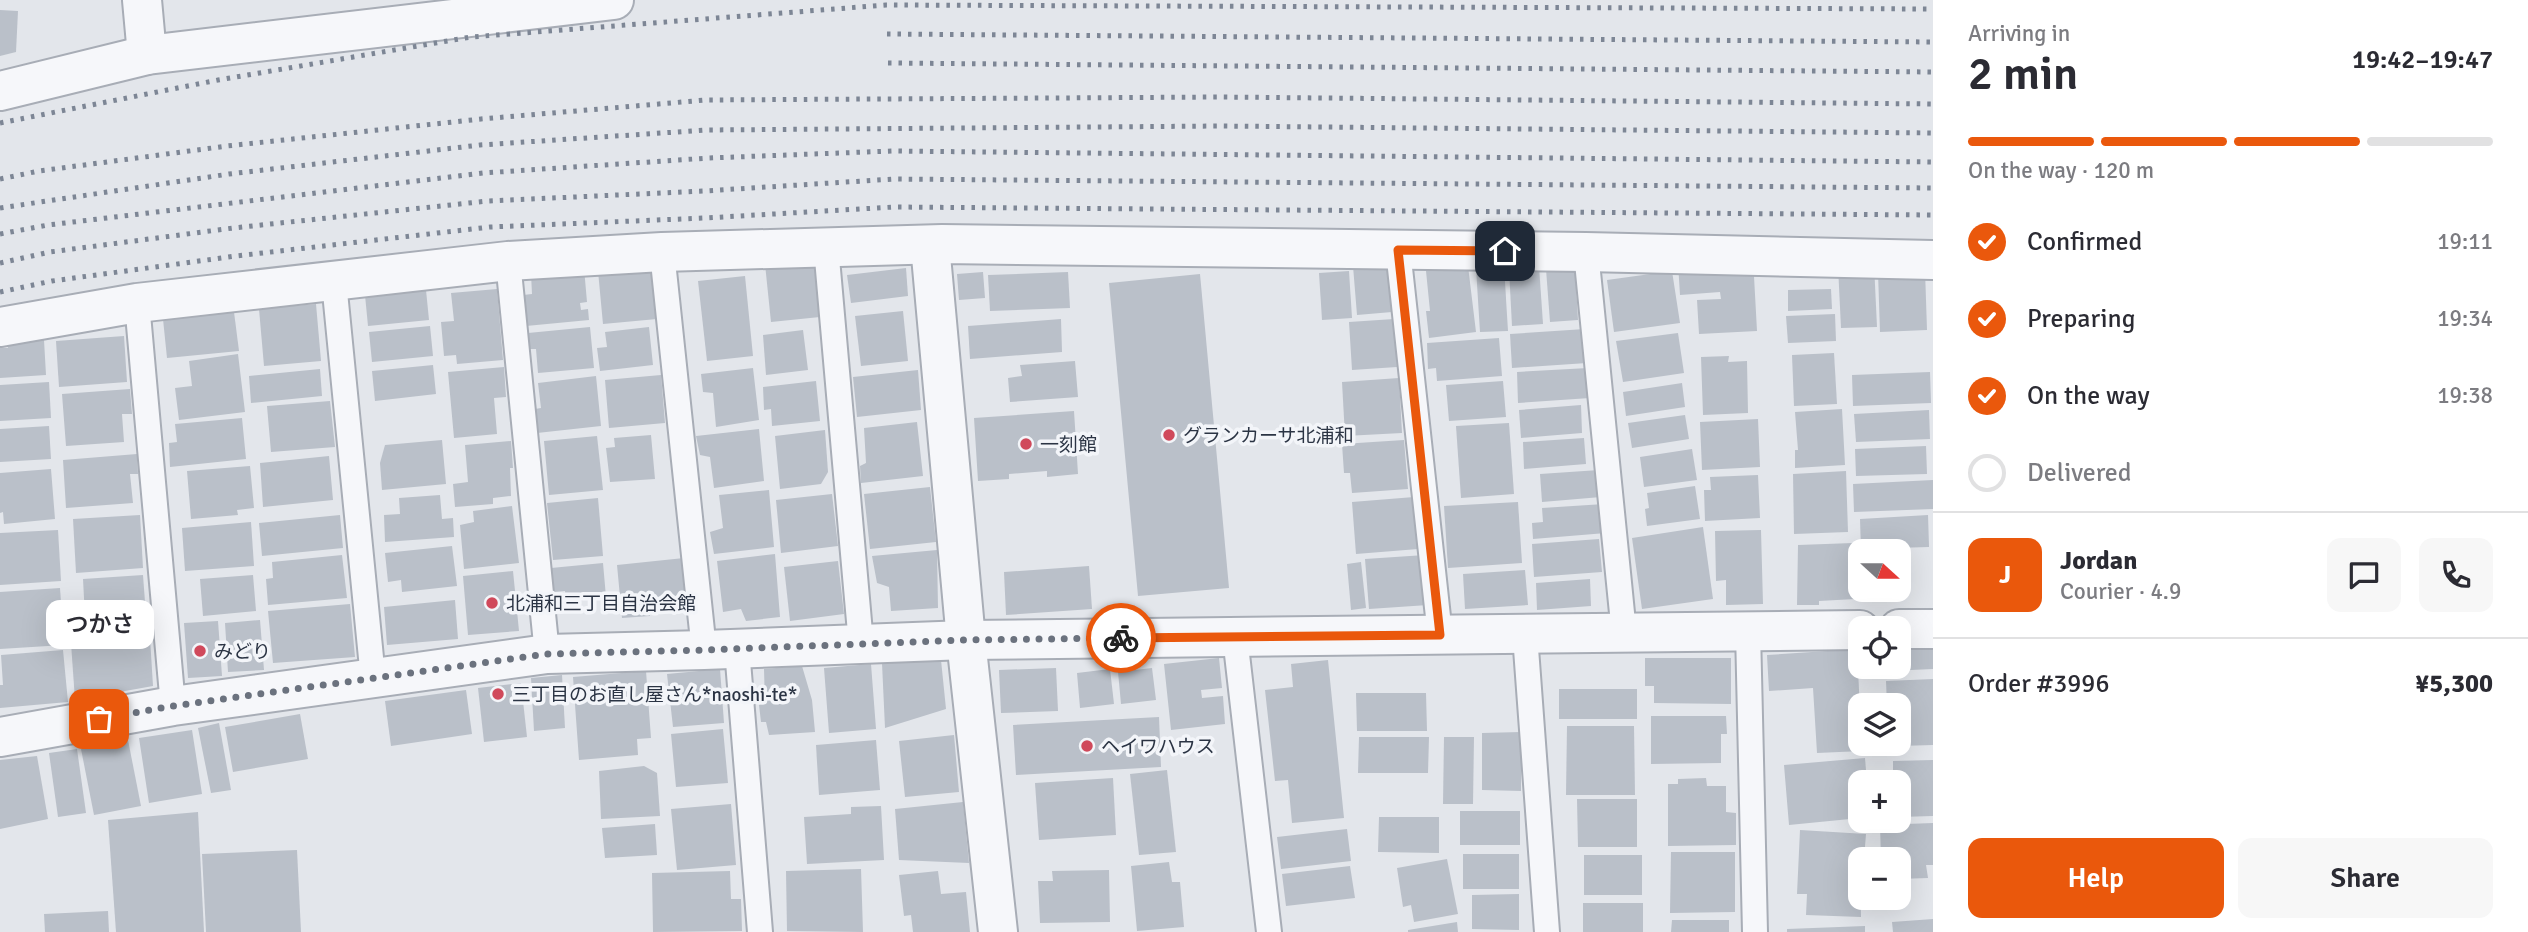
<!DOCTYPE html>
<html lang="en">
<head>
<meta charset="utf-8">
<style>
  body { margin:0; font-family:Signika,"Noto Sans JP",sans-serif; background:#f7f7f7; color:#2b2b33; height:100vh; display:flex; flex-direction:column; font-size:26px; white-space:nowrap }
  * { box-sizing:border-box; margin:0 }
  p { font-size:23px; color:#7c7c81 }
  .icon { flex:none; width:38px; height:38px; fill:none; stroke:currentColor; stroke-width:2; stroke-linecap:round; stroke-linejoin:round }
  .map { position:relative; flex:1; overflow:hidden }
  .sheet { display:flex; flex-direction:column; background:#fff; width:595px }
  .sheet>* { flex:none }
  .needle { width:46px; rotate:111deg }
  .tools { position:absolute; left:1848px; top:539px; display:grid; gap:14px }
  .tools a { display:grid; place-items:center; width:63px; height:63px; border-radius:14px; background:#fff; box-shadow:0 7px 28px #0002; font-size:35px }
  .pin { position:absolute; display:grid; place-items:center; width:60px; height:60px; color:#fff; margin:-30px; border-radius:14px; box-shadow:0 4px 10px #0006 }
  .courier { position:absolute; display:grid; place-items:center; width:70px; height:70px; margin:-35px; border:5px solid #ea580c; border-radius:50%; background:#fff; color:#222; box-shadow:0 2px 9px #0007 }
  .bubble { position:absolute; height:49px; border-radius:14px; background:#fff; box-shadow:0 7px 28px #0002; font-size:23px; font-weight:600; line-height:49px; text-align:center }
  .headline em { font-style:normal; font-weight:600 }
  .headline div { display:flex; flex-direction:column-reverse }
  .headline { display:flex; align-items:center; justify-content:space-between; height:119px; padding:0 35px }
  h1 { font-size:46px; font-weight:600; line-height:52px }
  .bar { display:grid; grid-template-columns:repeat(4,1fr); gap:10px 7px; align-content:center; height:84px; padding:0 35px }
  .bar i { height:9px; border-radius:5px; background:#e1e1e2 }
  .bar .selected { background:#ea580c }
  .bar p { grid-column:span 4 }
  .line { display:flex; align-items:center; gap:18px; padding:0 35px; border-top:2px solid #e1e1e2 }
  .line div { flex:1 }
  .round { display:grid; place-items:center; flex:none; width:74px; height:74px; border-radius:14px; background:#f7f7f7 }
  ol { padding:0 35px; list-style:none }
  li { display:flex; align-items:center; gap:21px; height:77px }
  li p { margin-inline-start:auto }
  li .icon { padding:7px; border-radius:50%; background:#ea580c; color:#fff; stroke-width:4 }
  li:last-child { color:#7c7c81 }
  li i { width:38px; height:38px; border:4px solid #e1e1e2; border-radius:50% }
  .primary-button { display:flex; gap:14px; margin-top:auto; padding:14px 35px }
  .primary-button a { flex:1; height:80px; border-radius:14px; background:#ea580c; color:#fff; font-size:28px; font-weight:600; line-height:80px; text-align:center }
  .primary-button a+a { background:#f7f7f7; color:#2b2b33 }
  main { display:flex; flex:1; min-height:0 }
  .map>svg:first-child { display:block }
</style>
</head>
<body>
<main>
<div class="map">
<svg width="1933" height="932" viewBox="0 0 1933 932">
  <rect width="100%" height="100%" fill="#e3e6eb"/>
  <!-- building -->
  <g fill="#bac0c9">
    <path d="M0,10l18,1 -2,41 -16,4z"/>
    <path d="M1753,258l4,73 -58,3 -2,-34 24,-1 -1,-7 -40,3 -2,-32z"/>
    <path d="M814,259l6,58 -49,5 -6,-58z"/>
    <path d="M1380,264l1,6 8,-1 3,43 -35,3 -4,-49z"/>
    <path d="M1874,264l3,63 -36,1 -3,-62z"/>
    <path d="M653,265l4,54 -54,5 -5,-53z"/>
    <path d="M1468,266l8,66 -47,6 -3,-27h4l-4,-40z"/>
    <path d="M1504,266l4,65 -28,1 -4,-64z"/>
    <path d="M1539,266l4,58 -31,2 -3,-57z"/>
    <path d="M1575,267l3,53 -28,2 -4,-53z"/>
    <path d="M584,268l3,34 -7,1 1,7 7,-1 1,11 -63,6 -3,-31 9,-1 -1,-20z"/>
    <path d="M906,268l2,28 -57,7 -4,-28z"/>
    <path d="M1925,270l2,60 -47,2 -2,-60z"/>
    <path d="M1349,271l3,47 -30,2 -3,-47z"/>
    <path d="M1672,271l8,52 -66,9 -7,-52z"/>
    <path d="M983,272l2,26 -26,2 -2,-26z"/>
    <path d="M1068,272l2,36 -80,3 -2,-36z"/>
    <path d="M1200,274l29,314 -91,8 -29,-313z"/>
    <path d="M745,276l8,80 -46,5 -9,-80z"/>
    <path d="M497,289l6,71 -46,4 -1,-9 -12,1 -3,-34 13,-1 -3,-28z"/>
    <path d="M1831,289l1,20 -44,2v-21z"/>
    <path d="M426,290l3,30 -61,6 -3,-31z"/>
    <path d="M316,304l5,57 -57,5 -5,-57z"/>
    <path d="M903,311l5,50 -47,5 -6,-50z"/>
    <path d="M234,312l5,39 -72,7 -4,-39z"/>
    <path d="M1835,314l1,27 -48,2 -2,-27z"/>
    <path d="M1061,319l1,33 -92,7 -2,-33z"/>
    <path d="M1394,319l3,48 -45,3 -3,-48z"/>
    <path d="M430,326l3,30 -61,6 -3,-30z"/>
    <path d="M590,327l4,41 -56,5 -2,-24h-6l-2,-16z"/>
    <path d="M649,327l4,38 -53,6 -3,-23 10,-1 -2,-15z"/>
    <path d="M1585,329l2,34 -75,5 -2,-34z"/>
    <path d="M803,330l5,40 -42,5 -3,-40z"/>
    <path d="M1678,333l6,40 -61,9 -7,-41z"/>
    <path d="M124,336l3,46 -68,5 -3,-46z"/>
    <path d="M1499,338l3,38 -65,5 -1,-13 -8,1 -1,-26z"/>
    <path d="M44,340l2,35 -46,3v-30h8l-1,-6z"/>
    <path d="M1834,353l3,51 -43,2 -2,-51z"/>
    <path d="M238,354l7,58 -66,8 -4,-32 17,-2 -3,-25z"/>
    <path d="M1729,356l-1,6 19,-1 1,52 -45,2 -2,-58z"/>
    <path d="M1075,361l3,36 -68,5 -2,-24 14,-2 -2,-11z"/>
    <path d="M433,365l3,29 -61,7 -3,-30z"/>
    <path d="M504,367l2,30 -12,1 3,36 -43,4 -6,-66z"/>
    <path d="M753,368l6,52 -43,7 -3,-34 -10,-1 -2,-18z"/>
    <path d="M1588,368l2,30 -72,5 -1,-31z"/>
    <path d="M320,369l2,27 -71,7 -2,-27z"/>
    <path d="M918,370l3,40 -64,7 -4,-40z"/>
    <path d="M1930,372l1,31 -78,3 -1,-31z"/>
    <path d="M661,375l4,48 -56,5 -4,-48z"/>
    <path d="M596,376l5,50 -64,7 -2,-24 6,-1 -3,-25z"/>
    <path d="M1399,378l3,55 -57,3 -3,-54z"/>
    <path d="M816,381l4,40 -48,5 -1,-17 -7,1 -1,-23z"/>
    <path d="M1503,381l3,36 -57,4 -3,-36z"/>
    <path d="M49,382l2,36 -51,3v-36z"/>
    <path d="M1682,383l3,24 -59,9 -3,-24z"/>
    <path d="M130,389l2,25h-10l2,28 -58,4 -4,-52z"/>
    <path d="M330,401l5,46 -64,5 -4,-46z"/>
    <path d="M1581,405l1,28 -61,5 -2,-28z"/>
    <path d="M1842,409l3,56 -50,3v-18h3l-3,-38z"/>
    <path d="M1929,410l1,29 -74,3 -2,-28z"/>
    <path d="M1074,411l4,63 -31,3v-6l-38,3v5l-31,2 -4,-63z"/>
    <path d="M1685,415l4,24 -57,9 -4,-25z"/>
    <path d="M242,418l4,41 -76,8 -1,-24 8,-1 -2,-18z"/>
    <path d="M1758,419l2,48 -58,3 -2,-48z"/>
    <path d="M917,422l6,54 -62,7 -1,-17 6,-3 -2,-35z"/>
    <path d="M1509,423l5,71 -53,4 -5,-72z"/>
    <path d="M49,426l2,33 -51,3v-33z"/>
    <path d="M759,429l5,52 -50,7 -4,-31 -10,-2 -4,-19z"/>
    <path d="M825,430l3,42 -7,12 -41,5 -5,-53z"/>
    <path d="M651,435l4,44 -45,3 -4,-34 9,-1 -1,-9z"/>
    <path d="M597,436l6,54 -54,5 -5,-54z"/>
    <path d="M1584,438l2,26 -62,5 -1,-27z"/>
    <path d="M442,440l4,44 -64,6 -2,-27 5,-18z"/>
    <path d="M1404,440l4,49 -56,4 -2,-20h-6l-2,-29z"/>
    <path d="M511,441l2,27h-3l1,28 -18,2v6l-38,3 -2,-23 15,-2 -3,-37z"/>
    <path d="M1926,446l1,28 -71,2 -1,-27z"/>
    <path d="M1692,449l5,31 -53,7 -4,-30z"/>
    <path d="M137,454l1,20h-8l3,29 -67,5 -3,-48z"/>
    <path d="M329,456l4,44 -70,7 -3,-44z"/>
    <path d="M250,466l4,42 -17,2 1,5 -47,4 -4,-48z"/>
    <path d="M51,469l4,50 -51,5 -1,-12 -3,1v-40z"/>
    <path d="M1599,470l2,27 -59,5 -2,-28z"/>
    <path d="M1846,471l2,61 -54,2 -1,-60z"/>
    <path d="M1758,475l2,43 -55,3 -1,-31h7l-1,-13z"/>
    <path d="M1933,480v29l-79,3 -1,-28z"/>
    <path d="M1695,486l5,33 -53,7 -2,-17 4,-1 -2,-15z"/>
    <path d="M930,487l6,55 -66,7 -6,-55z"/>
    <path d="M769,490l5,57 -60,7 -4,-22 13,-4 -4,-33z"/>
    <path d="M832,494l6,52 -57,7 -5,-53z"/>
    <path d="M440,495l2,24 11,-1 1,19 -69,5 -1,-27 16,-1 -1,-16z"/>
    <path d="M1414,497l4,52 -62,5 -4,-52z"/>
    <path d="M598,498l5,58 -50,4 -6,-57z"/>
    <path d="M1518,502l4,61 -74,5 -4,-62z"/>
    <path d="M1604,504l2,29 -73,6 -1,-16 11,-1 -1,-14z"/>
    <path d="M512,506l7,57 -55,6 -4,-44 14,-3 -1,-11z"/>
    <path d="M140,515l3,53 -67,5 -3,-54z"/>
    <path d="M340,515l3,33 -81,8 -3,-33z"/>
    <path d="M1928,515l1,32 -68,2 -1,-30z"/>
    <path d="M251,522l3,44 -69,5 -3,-43z"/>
    <path d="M1703,527l10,72 -71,10 -10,-71z"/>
    <path d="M58,530l3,51 -61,4v-52z"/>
    <path d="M1761,530l2,74 -37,1v-25l-10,1 -1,-50z"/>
    <path d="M1599,539l3,33 -68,5 -2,-33z"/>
    <path d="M1853,543l2,56 -36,2v4h-22l1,-60z"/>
    <path d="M452,546l5,40 -55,6 -1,-12 -13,2 -3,-29z"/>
    <path d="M937,550l1,58 -47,3 -2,-24 -12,-4 -5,-27z"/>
    <path d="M775,554l5,63 -34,4 -5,-12 -18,3 -6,-51z"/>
    <path d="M342,555l5,43 -79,7 -2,-26 7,-1 -1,-16z"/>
    <path d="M1425,555l3,50 -59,4 -4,-50z"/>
    <path d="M684,558l4,45 -39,3 1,10 -28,2 -5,-53z"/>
    <path d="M838,561l6,53 -54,7 -6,-54z"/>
    <path d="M1361,562l5,46 -15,2 -4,-46z"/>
    <path d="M603,563l3,34 -40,4 -1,-10 -11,1 -3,-24z"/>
    <path d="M1089,566l3,43 -86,6 -2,-43z"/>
    <path d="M1525,570l3,35 -63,4 -2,-35z"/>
    <path d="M513,571l6,60 -51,4 -5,-59z"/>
    <path d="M143,575l4,54 -54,4 -1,-17 -7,1 -2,-38z"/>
    <path d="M253,575l3,36 -53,5 -3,-37z"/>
    <path d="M1590,579l1,27 -54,4 -1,-27z"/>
    <path d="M60,588l4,57 -64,4v-57z"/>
    <path d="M455,600l3,39 -71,6 -3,-38z"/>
    <path d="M350,604l5,53 -82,6 -5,-52z"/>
    <path d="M260,620l4,50 -36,2 -3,-49z"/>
    <path d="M218,621l4,55 -34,2 -4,-55z"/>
    <path d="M150,638l3,48 -78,14 -4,-57z"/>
    <path d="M1933,648v21l-44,2v-4h10v-18z"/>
    <path d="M1857,649l5,102 -45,2 -4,-65 -44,3 -2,-36z"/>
    <path d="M63,650l5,52 -68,6v-23h3l-2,-30z"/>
    <path d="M1219,658l3,30 -21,2 1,8 21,-2 2,28 -54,6 -7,-66z"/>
    <path d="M1645,658h86v46l-77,-1v-17h-9z"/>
    <path d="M941,660l5,49 -61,19 -3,-65z"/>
    <path d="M1328,660l16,158 -52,5 -4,-43 -13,1 -10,-91 28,-3 -2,-23z"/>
    <path d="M871,664l5,65 -47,4 -5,-65z"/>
    <path d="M802,666l10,34 3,32 -46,3 -3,-13h-5l-2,-17 6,-1 -1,-35z"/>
    <path d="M1056,668l2,43 -57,2 -2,-43z"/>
    <path d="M1152,668l4,32 -35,4 -3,-32z"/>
    <path d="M720,669l4,54 -51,4 -6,-53z"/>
    <path d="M1110,669l4,35 -34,4 -3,-35z"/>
    <path d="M646,671l5,67 -14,1 1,16 -59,5 -6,-83z"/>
    <path d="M562,675l3,53 -31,3 -3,-53z"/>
    <path d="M1933,679v66l-34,1v-41h-12l-1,-24z"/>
    <path d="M521,683l6,54 -43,5 -6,-54z"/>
    <rect x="1559" y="689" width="78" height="30"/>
    <path d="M466,690l6,44 -81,12 -6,-45z"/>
    <path d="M1356,693h70l1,38h-70z"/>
    <path d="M300,714l8,45 -75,13 -8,-45z"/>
    <path d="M1651,716h75l1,18h-6v29l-70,1z"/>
    <path d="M1159,717l2,50 -145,8 -3,-50z"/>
    <path d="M219,723l12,67 -20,3 -13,-65z"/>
    <path d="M1567,726h67l1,69h-69z"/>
    <path d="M723,729l5,54 -52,4 -5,-53z"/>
    <path d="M192,730l10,64 -53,9 -10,-65z"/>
    <path d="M1521,732v59l-39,-1v-57z"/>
    <path d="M954,735l5,57 -54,5 -6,-56z"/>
    <path d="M1359,737h70l-1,36h-70z"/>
    <path d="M1444,737h30l-1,67h-30z"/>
    <path d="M128,740l13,66 -47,9 -13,-66z"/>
    <path d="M876,740l4,50 -61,5 -3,-50z"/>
    <path d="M77,749l9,64 -28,4 -9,-64z"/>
    <path d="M37,756l11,63 -48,10v-69z"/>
    <path d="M1865,758l2,24h-7v36l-71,7 -5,-60z"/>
    <path d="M1933,760v56l-34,1v-35h-6v-21z"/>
    <path d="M644,766l13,7 3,43 -59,3 -2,-48z"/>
    <path d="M1167,770l9,82 -37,3 -9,-81z"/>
    <path d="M1113,778l3,57 -77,5 -4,-57z"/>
    <path d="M1706,778l1,8h19v26l10,1v32l-68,1v-62h10v-5z"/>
    <path d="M1577,799h60v48h-59z"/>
    <path d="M963,802l6,61 -70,-3 -4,-51z"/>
    <path d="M731,804l5,61 -59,5 -6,-61z"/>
    <path d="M881,806l3,54 -77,4 -3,-47 47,-3v-7z"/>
    <rect x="1460" y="811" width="60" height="34"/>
    <path d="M198,812l6,120h-88l-8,-112z"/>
    <path d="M1379,817h60v36l-61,-1z"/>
    <path d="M1933,823v42h-7l2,13 -29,1v-20h-18l-1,-34z"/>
    <path d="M655,824l2,31 -52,3 -3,-30z"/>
    <path d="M1347,829l4,32 -70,8 -4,-32z"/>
    <path d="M1800,830l66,4 -2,25h-4l1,58 -55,-2 1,-21h-10z"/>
    <path d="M297,850l4,82h-95l-4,-78z"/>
    <path d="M1671,852h64v60l-65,1z"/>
    <rect x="1463" y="854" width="56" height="35"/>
    <rect x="1584" y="855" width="58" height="40"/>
    <path d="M1447,859l11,55 -44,8 -3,-17 -8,2 -6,-39z"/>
    <path d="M1169,862l3,20h8l4,45 -47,4 -6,-65z"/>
    <path d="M1350,866l5,32 -69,8 -4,-32z"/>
    <path d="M861,869l2,63 -76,-1 -1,-60z"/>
    <path d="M1109,870l1,52 -70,1 -2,-42h15l-1,-10z"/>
    <path d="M730,871l1,28h10l1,32 -89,1 -1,-59z"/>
    <path d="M938,871l3,23 25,-2 4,40h-57l-2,-17 -7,1 -5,-41z"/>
    <path d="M1519,894v36l-47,-1v-34z"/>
    <rect x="1583" y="903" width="60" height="29"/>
    <path d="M108,911l1,21h-64l-1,-18z"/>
    <path d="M1933,919v13h-40l-1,-10z"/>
    <path d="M1672,920h57v12h-58z"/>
    <path d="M1457,922l1,10h-50v-2z"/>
    <path d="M1865,926v6h-78v-3z"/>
  </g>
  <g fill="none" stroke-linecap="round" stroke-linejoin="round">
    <defs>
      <g id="service">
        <path d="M826,247l35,397"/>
        <path d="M1398,250l42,385"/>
        <path d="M662,252l42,398"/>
        <path d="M1586,252l38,381"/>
        <path d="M508,261l39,393"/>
        <path d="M334,282l39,396"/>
        <path d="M137,303l36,403"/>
        <path d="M1748,631l7,301"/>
        <path d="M1525,635l22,297"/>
        <path d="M1235,637l34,295"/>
        <path d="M737,649l23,283"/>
      </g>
      <g id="minor">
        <path d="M142,0l5,55"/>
        <path d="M0,91l147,-36 467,-55"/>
        <path d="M930,245l36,395 32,292"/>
        <path d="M0,327l137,-24 371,-42 154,-9 280,-8 644,8 347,8"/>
        <path d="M1899,629h34"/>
        <path d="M0,737l173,-31 374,-52 157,-4 262,-10 894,-10"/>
      </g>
    </defs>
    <!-- service casing -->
    <use href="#service" stroke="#a8adb6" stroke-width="28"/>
    <!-- minor casing -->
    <use href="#minor" stroke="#a8adb6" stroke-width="42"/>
    <!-- service -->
    <use href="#service" stroke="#f6f7fa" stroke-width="24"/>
    <!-- minor -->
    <use href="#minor" stroke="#f6f7fa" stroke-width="38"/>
    <!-- rail -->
    <g stroke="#7d8695" stroke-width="5" stroke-dasharray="3.5 7" stroke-linecap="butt">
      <path d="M887,34l1046,8"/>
      <path d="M888,63l1045,9"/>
      <path d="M0,123l218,-43 253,-43 415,-32 1047,4"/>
      <path d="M0,179l39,-8 188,-25 254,-27 225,-19 515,-3 712,7"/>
      <path d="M0,208l229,-34 251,-29 227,-15 514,-4 712,7"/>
      <path d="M0,234l48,-9 435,-52 226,-15 183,-7 1041,11"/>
      <path d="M0,263l50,-11 183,-24 255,-27 216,-10 190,-12 1039,9"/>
      <path d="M0,292l52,-11 184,-25 254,-29 215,-9 189,-11 1039,8"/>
    </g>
  </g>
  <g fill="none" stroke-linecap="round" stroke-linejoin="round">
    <!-- done -->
    <path stroke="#6b727e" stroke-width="7" stroke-dasharray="0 12.6" d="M99,719l74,-13 374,-52 157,-4 262,-10 155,-2"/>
    <!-- route -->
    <path stroke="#ea580c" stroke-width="9" d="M1121,638l319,-3 -42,-385 107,1"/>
  </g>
  <!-- markers -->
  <g fill="#d0495b" stroke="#f3f5f9" stroke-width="2.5">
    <circle cx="1169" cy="435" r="7"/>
    <circle cx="1026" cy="444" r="7"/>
    <circle cx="492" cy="603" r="7"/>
    <circle cx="200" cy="651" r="7"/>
    <circle cx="498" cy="694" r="7"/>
    <circle cx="1087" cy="746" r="7"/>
  </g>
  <g text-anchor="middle" stroke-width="7" stroke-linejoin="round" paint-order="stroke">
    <!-- poi labels -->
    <g font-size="19" fill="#2b3444" stroke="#f3f5f9" text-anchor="start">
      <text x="1183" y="442">グランカーサ北浦和</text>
      <text x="1040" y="451">一刻館</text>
      <text x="506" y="610">北浦和三丁目自治会館</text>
      <text x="214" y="658">みどり</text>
      <text x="512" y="701">三丁目のお直し屋さん*naoshi-te*</text>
      <text x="1101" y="753">ヘイワハウス</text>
    </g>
  </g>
</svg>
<div class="tools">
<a><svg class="needle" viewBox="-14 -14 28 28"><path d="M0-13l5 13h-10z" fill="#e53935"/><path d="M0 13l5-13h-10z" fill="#7c7c81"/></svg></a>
<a><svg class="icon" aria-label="locate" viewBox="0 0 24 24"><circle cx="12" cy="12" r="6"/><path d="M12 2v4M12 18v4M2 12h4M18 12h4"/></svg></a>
<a><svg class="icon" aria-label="layers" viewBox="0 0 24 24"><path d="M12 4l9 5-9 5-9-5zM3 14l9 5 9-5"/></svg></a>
<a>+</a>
<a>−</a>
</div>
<div class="pin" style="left:99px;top:719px;background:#ea580c"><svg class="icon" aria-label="bag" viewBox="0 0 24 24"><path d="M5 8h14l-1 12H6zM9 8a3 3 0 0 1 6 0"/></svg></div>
<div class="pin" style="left:1505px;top:251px;background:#1f2937"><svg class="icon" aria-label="home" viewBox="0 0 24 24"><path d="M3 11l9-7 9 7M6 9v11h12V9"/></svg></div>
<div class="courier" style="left:1121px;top:638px"><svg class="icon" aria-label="bike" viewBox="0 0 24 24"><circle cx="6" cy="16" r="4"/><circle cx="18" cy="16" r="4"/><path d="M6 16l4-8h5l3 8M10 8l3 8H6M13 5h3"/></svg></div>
<div class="bubble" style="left:46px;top:600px;width:108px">つかさ</div>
</div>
<section class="sheet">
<div class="headline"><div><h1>2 min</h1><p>Arriving in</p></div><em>19:42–19:47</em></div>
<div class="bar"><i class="selected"></i><i class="selected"></i><i class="selected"></i><i></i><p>On the way · 120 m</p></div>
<ol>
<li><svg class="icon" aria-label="check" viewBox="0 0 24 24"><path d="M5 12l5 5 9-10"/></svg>Confirmed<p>19:11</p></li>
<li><svg class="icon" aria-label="check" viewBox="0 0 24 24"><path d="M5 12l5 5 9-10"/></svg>Preparing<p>19:34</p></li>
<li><svg class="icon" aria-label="check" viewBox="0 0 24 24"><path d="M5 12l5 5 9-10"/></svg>On the way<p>19:38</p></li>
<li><i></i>Delivered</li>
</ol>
<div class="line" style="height:126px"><b class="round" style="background:#ea580c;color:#fff">J</b><div><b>Jordan</b><p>Courier · 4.9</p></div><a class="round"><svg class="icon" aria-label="chat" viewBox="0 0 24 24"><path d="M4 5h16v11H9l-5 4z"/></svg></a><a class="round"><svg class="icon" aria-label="phone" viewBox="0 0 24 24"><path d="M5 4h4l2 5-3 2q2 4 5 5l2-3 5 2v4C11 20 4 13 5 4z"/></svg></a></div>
<div class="line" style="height:91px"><div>Order #3996</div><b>¥5,300</b></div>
<div class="primary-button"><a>Help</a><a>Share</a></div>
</section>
</main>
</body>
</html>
